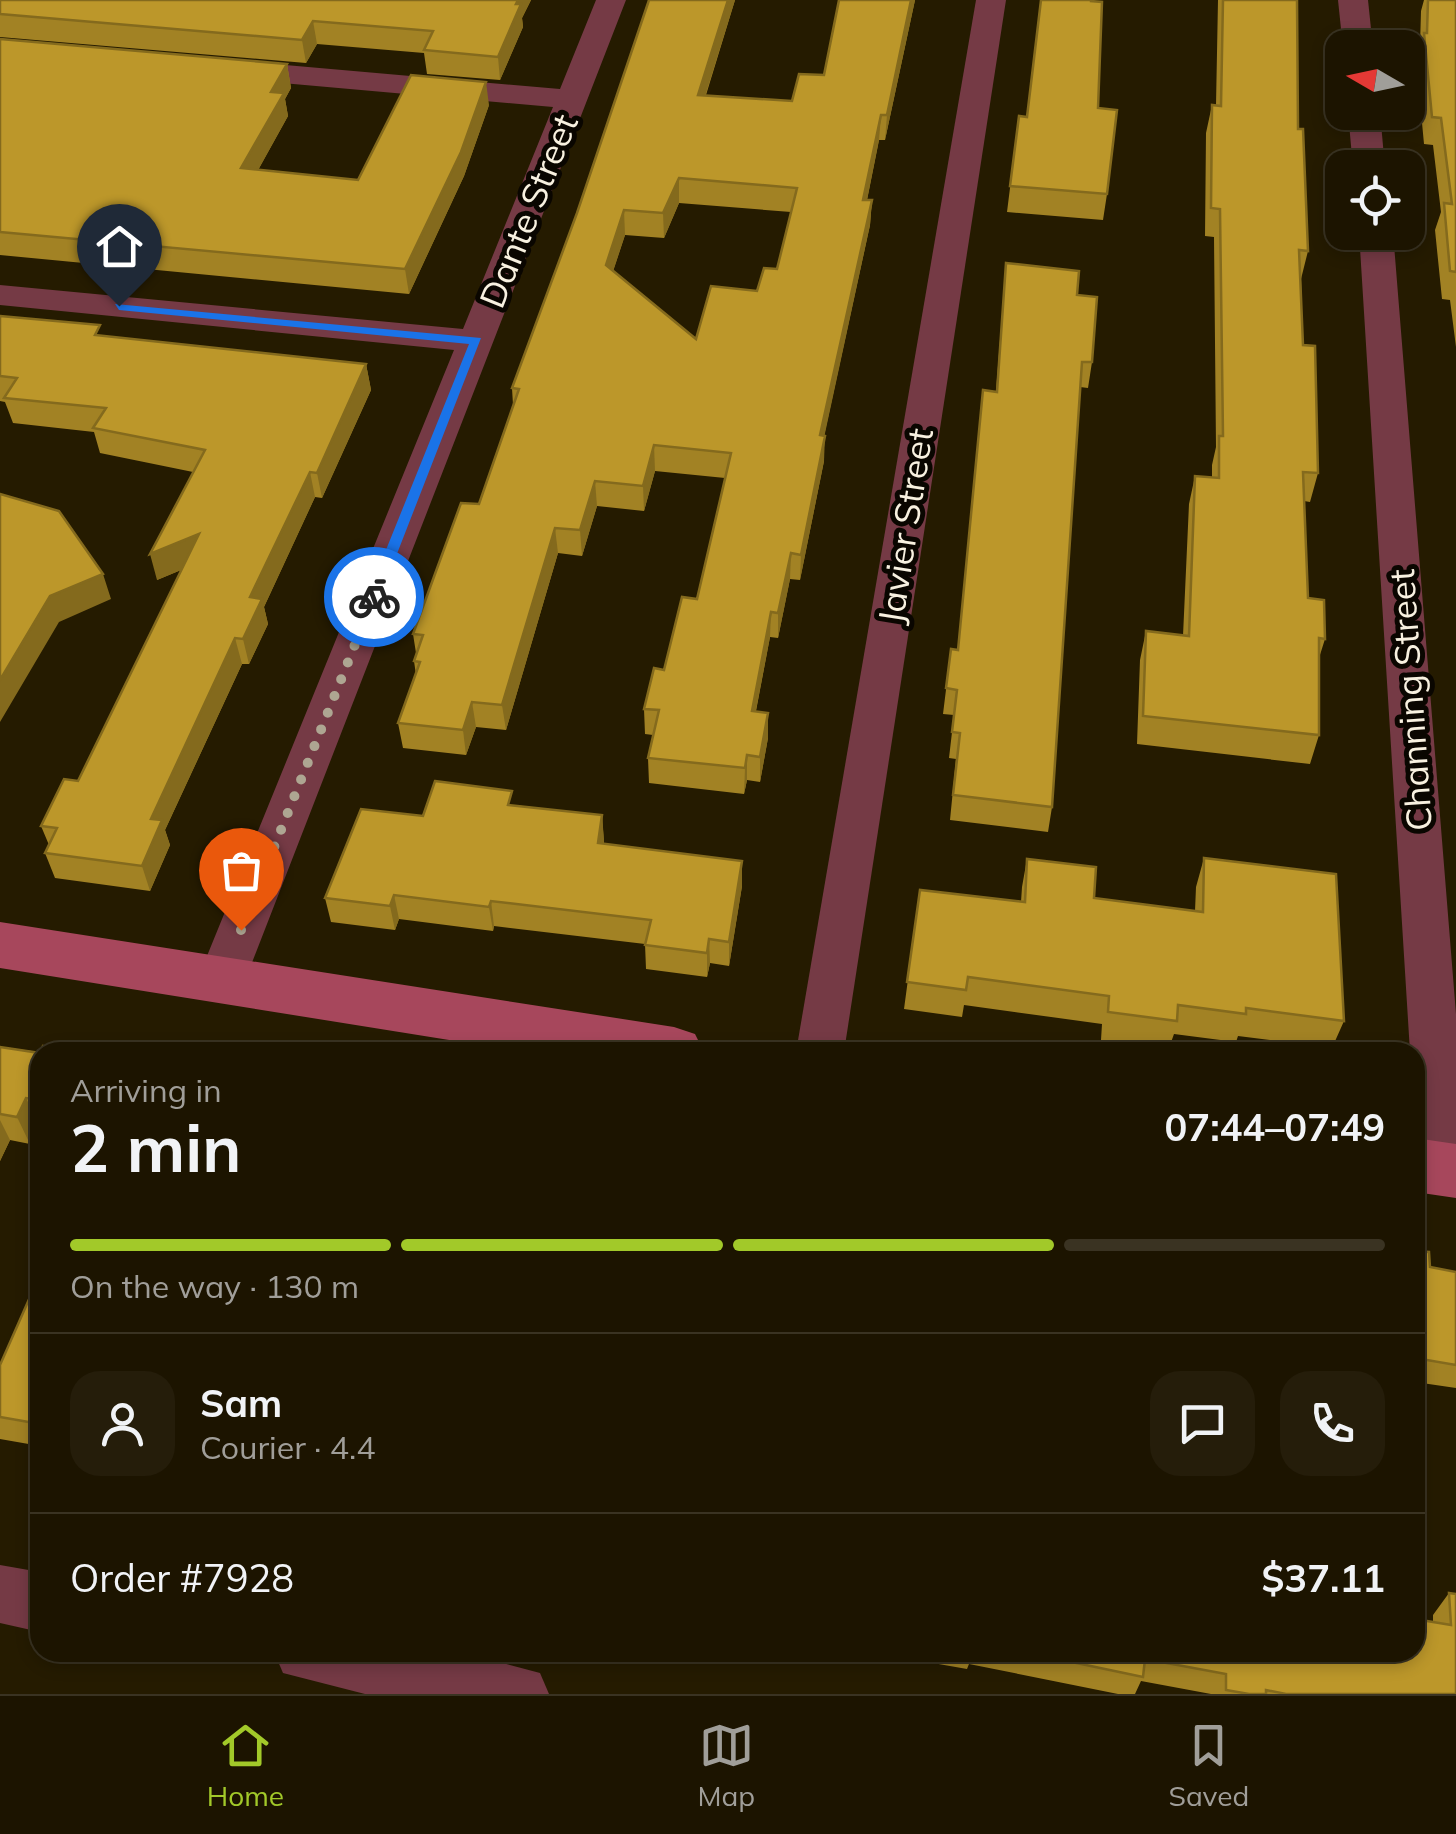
<!DOCTYPE html>
<html lang="en">
<head>
<meta charset="utf-8">
<style>
  body { margin:0; font-family:Mulish,sans-serif; background:#251d0a; color:#f1f3f6; height:100vh; display:flex; flex-direction:column; font-size:38px; white-space:nowrap }
  * { box-sizing:border-box; margin:0 }
  p { font-size:32px; color:#a09e99 }
  .icon { flex:none; width:55px; height:55px; fill:none; stroke:currentColor; stroke-width:2; stroke-linecap:round; stroke-linejoin:round }
  .map { position:relative; flex:1; overflow:hidden }
  .side { position:absolute; left:30px; top:1042px; width:1395px; height:620px; display:flex; flex-direction:column; background:#1c1400; border-radius:30px; box-shadow:0 5px 15px #0003,0 0 0 2px #3a3322 }
  .side>* { flex:none }
  .needle { width:65px; rotate:279deg }
  .buttons { position:absolute; left:1325px; top:30px; display:grid; gap:20px }
  .buttons a { display:grid; place-items:center; width:100px; height:100px; border-radius:20px; background:#1c1400; box-shadow:0 5px 15px #0003,0 0 0 2px #3a3322; font-size:50px }
  .pin { position:absolute; display:grid; place-items:center; width:85px; height:85px; color:#fff; margin:-102px -42px; border-radius:50% 50% 50% 0; rotate:-45deg; box-shadow:0 0 10px #0007 }
  .pin .icon { rotate:45deg }
  .courier { position:absolute; display:grid; place-items:center; width:100px; height:100px; margin:-50px; border:8px solid #1a73e8; border-radius:50%; background:#fff; color:#222; box-shadow:0 2px 12px #0007 }
  .headline em { font-style:normal; font-weight:700 }
  .headline div { display:flex; flex-direction:column-reverse }
  .headline { display:flex; align-items:center; justify-content:space-between; height:170px; padding:0 40px }
  h1 { font-size:65px; font-weight:700; line-height:75px }
  .bar { display:grid; grid-template-columns:repeat(4,1fr); gap:15px 10px; align-content:center; height:120px; padding:0 40px }
  .bar i { height:12px; border-radius:8px; background:#3a3322 }
  .bar .active { background:#a2c929 }
  .bar p { grid-column:span 4 }
  .line { display:flex; align-items:center; gap:25px; padding:0 40px; border-top:2px solid #3a3322 }
  .line div { flex:1 }
  .round { display:grid; place-items:center; flex:none; width:105px; height:105px; border-radius:30px; background:#251d0a }
  .tabs { display:flex; justify-content:space-around; align-items:center; height:140px; border-top:2px solid #3a3322; background:#1c1400; font-size:28px; color:#a09e99 }
  .tabs a { display:grid; justify-items:center; gap:5px }
  .tabs .active { color:#a2c929 }
  .map>svg:first-child { display:block }
</style>
</head>
<body>
<div class="map">
<svg width="1456" height="1694" viewBox="0 0 1456 1694">
  <rect width="100%" height="100%" fill="#251b00"/>
  <g fill="none" stroke-linecap="round" stroke-linejoin="round">
    <!-- minor -->
    <g fill="#753a45" fill-rule="evenodd">
      <path d="M596,0h30l-380,978 -7,14 -17,5 -17,-5 -7,-14 256,-628 -454,-45v-20l463,44 90,-222 -326,-29 -15,-9 15,-9 333,29z"/>
      <path d="M976,0h30l-162,1052h-48z"/>
      <path d="M1338,0h30l5,48h-30z"/>
      <path d="M1348,112h32l5,56h-32z"/>
      <path d="M1359,232h34l63,782v172l-13,5 -18,-6 -8,-16 -2,-117h-5z"/>
      <path d="M0,1565l40,7v60l-40,-9z"/>
      <path d="M274,1652h188l78,21 9,21h-184l-82,-21z"/>
    </g>
    <!-- secondary -->
    <g fill="#a7475c" fill-rule="evenodd">
      <path d="M0,922l674,105 21,7 9,18h-180l-524,-84z"/>
      <path d="M1415,1138l41,6v54l-41,-6z"/>
    </g>
  </g>
  <!-- wall -->
  <g fill="#a28224" fill-rule="evenodd">
    <path d="M0,0h531l-9,18 1,9 -23,53 -73,-6 -3,-21 -107,-9 -11,19 -306,-26z"/>
    <path d="M649,0h86l-29,95 86,6 32,-26 15,-75h76l-30,140h-6l-12,60h5l-2,25 -46,211v25l-24,119 -10,-1 -12,59 -8,-1 -14,74 12,27 -8,44 -13,-2 -3,14 -95,-11 -1,-25 5,-23 -8,-1 -1,-25 20,-39 33,-71 28,-121 -70,-7 -11,40 -47,-5 -15,50 -24,-3 -52,177 -30,-3 -10,28 -63,-7 -5,-25 18,-48 -2,-14 2,-8 -3,-19 66,-130 34,-99 -1,-17 65,-175zM679,203l112,9 -14,57 -20,22 -61,48 -83,-68 12,-36 39,3z"/>
    <path d="M1218,0h79l1,129 10,122 -7,28 2,66 15,128 -8,29 -6,-1 4,97 17,41 -6,19v77l-9,29 -173,-20 3,-84 6,-29 37,5 6,-132 6,-28 17,1v-12l4,-18 -2,-210 -9,-1 1,-103 6,-28h4z"/>
    <path d="M1424,0h32v347l-6,-47 -8,-1 -7,-69 6,-18 -8,-67 -9,-1 -8,-85 4,-13 1,-35z"/>
    <path d="M0,39l287,25 4,24 -6,11 3,17 -30,54 100,10 131,-75 -25,71 -55,118 -409,-39z"/>
    <path d="M1098,108l9,86 -4,26 -96,-8 12,-96 8,1z"/>
    <path d="M1006,263l71,32 15,67 -4,26 -8,-1 -28,420 -4,25 -98,-12 6,-61 -7,-1 5,-43 -11,-1 8,-65 7,1 38,-259z"/>
    <path d="M0,316l103,20 263,28 5,26 -49,108 -7,-1 -51,110 4,17 -19,40h-7l-77,166 5,15 -20,46 -95,-13 -10,-25 4,-8 -8,-19 37,-45 103,-211 -24,10 36,-108 -93,-19 -6,-21 -81,-9 -8,-21 -5,-1z"/>
    <path d="M514,805l88,10 2,29 138,17v25l-13,80 -19,-3 -3,14 -61,-8 -1,-25 -151,-18 -1,5 -94,-12 -4,11 -64,-8 -6,-24 98,-82z"/>
    <path d="M1204,858l140,163 -12,27 -94,-12 -2,6 -62,-8 -5,14 -68,-8 1,-16 -138,-19 -2,12 -58,-8 16,-119 101,12 1,-15 5,-28 67,39 101,13 1,-24z"/>
    <path d="M0,1047l40,5v73l-10,19 -20,-4 -10,21z"/>
    <path d="M1415,1251l15,16 26,5v116l-41,-6z"/>
    <path d="M40,1288v158l-40,-7v-74z"/>
    <path d="M1449,1593l7,101h-245l-70,-13 -6,13h-17l-149,-30 -2,5 -74,-13 1,-4h521l18,-30v-7z"/>
  </g>
  <!-- shaded-wall -->
  <g fill="#846a1d">
    <path d="M518,0h13l-9,18 1,9 -23,53 -2,-23z"/>
    <path d="M728,0h7l-37,119v-24z"/>
    <path d="M911,0h4l-30,140 2,-25z"/>
    <path d="M313,21l4,23 -11,19 -4,-23z"/>
    <path d="M287,64l4,24 -6,11 3,17 -42,76 -5,-24 30,-76z"/>
    <path d="M486,82l3,23 -25,71 -55,118 -4,-25z"/>
    <path d="M881,115l-2,25 -17,85 1,-25z"/>
    <path d="M679,178v25l-15,35 -1,-25z"/>
    <path d="M872,200l-2,25 -51,236 1,-26z"/>
    <path d="M624,210l1,25 -18,55 -1,-25z"/>
    <path d="M366,364l5,26 -49,108 -5,-25z"/>
    <path d="M825,436l-1,25 -24,119 1,-25z"/>
    <path d="M654,445l1,26 -11,40 -1,-25z"/>
    <path d="M310,472l5,25 -51,110 4,17 -19,40 -6,-25 7,-42z"/>
    <path d="M595,481l2,25 -15,50 -2,-26z"/>
    <path d="M555,528l3,25 -52,177 -4,-25z"/>
    <path d="M199,534l6,26 -48,20 -7,-26z"/>
    <path d="M791,553l-1,26 -12,59v-25z"/>
    <path d="M103,574l8,25 -52,23 -59,100v-42l50,-84z"/>
    <path d="M771,612l-1,25 -19,99 1,-25z"/>
    <path d="M235,638l7,26 -77,166 5,15 -20,46 -8,-25 9,-47z"/>
    <path d="M472,702l4,25 -10,28 -3,-25z"/>
    <path d="M768,713v25l-8,44v-25z"/>
    <path d="M747,755v25l-3,14 1,-26z"/>
    <path d="M602,815l2,25 -4,28 -2,-25z"/>
    <path d="M742,861v25l-13,80v-24z"/>
    <path d="M394,895l5,24 -4,11 -5,-24z"/>
    <path d="M491,901l3,25 -1,5 -4,-24z"/>
    <path d="M709,939l1,24 -3,14v-24z"/>
    <path d="M26,1098l13,27 -9,19 -13,-27z"/>
    <path d="M0,1120l10,20 -10,21z"/>
  </g>
  <!-- building -->
  <g fill="#bc972a" stroke="#846a1d" stroke-width="2.5" fill-rule="evenodd">
    <path d="M0,0h518l-2,4h5l-23,53 -74,-7 9,-19 -120,-10 -11,19 -302,-26z"/>
    <path d="M649,0h79l-30,95 94,6 7,-27 25,1 15,-75h72l-24,115h-6l-18,85h9l-52,235 5,1 -24,119 -10,-2 -13,60 -7,-1 -19,99 16,2 -8,44 -13,-2 -2,13 -97,-10 11,-48 -15,-1 10,-41 10,2 18,-73 15,2 34,-146 -77,-8 -11,41 -48,-5 -15,49 -25,-2 -53,177 -30,-3 -9,28 -65,-7 22,-61 -6,-1 9,-26 -10,-1 48,-131 18,1 40,-115 -7,-1 65,-175zM679,178l118,10 -20,81 -13,-1 -7,23 -46,-5 -15,53 -90,-74 18,-55 39,3z"/>
    <path d="M1041,0h50v1l11,1 -4,106 19,2 -10,84 -97,-8 9,-70 8,1z"/>
    <path d="M1223,0h74l1,129h5l5,122 -9,-1 4,95 12,1 3,127 -15,-1 5,126 16,2 1,39 -6,-1v97l-176,-19 3,-85 43,5 6,-160 24,2v-42h4l-3,-227 -9,-1 1,-103 9,1z"/>
    <path d="M1428,0h28v272l-6,-1 -6,-68 8,1 -11,-86 -9,-1 -8,-84h3z"/>
    <path d="M0,39l287,25 -16,28 13,1 -43,75 117,12 53,-105 75,7 -25,70 -56,117 -405,-37z"/>
    <path d="M1006,263l73,8 -2,24 20,2 -5,65h-10l-30,445 -99,-12 7,-62 -8,-1 5,-42 -11,-2 5,-39 7,1 25,-260 14,2z"/>
    <path d="M0,316l100,9 -5,10 271,29 -49,109 -7,-1 -60,125 12,2 -19,40 -8,-1 -84,181 11,1 -20,46 -97,-13 12,-25 -16,-2 23,-47 14,2 121,-247 -49,20 55,-104 -112,-22 13,-20 -102,-10 13,-20 -17,-2z"/>
    <path d="M0,494l59,17 44,63 -53,22 -50,84z"/>
    <path d="M435,781l77,10 -4,14 94,10 -4,28 144,18 -13,81 -20,-3 -2,14 -62,-8 6,-25 -160,-19 -2,6 -95,-12 -4,11 -65,-8 36,-89 62,7z"/>
    <path d="M1204,858l132,16 8,147 -98,-13v6l-68,-9 -1,16 -69,-9 1,-16 -141,-19 -2,13 -59,-8 13,-92 105,12 2,-43 69,8 -2,31 109,14z"/>
    <path d="M125,1043l62,9h-66z"/>
    <path d="M43,1046l38,6h-41v48l-14,-2 -9,19 -17,-3v-67l40,6z"/>
    <path d="M1415,1251l14,1 1,15 26,5v93l-41,-7z"/>
    <path d="M34,1288h6v136l-40,-7v-52z"/>
    <path d="M1449,1593l7,1v100h-170l-20,-4v4h-17l-23,-4v-16l-81,-15 -2,18 -119,-25h391v-33l36,6z"/>
  </g>
  <!-- route -->
  <path fill="#1a73e8" d="M115,304l366,34 -102,262 -12,-3 102,-253 -350,-34z"/>
  <g fill="none" stroke-linecap="round" stroke-linejoin="round">
    <!-- done -->
    <path stroke="#aea692" stroke-width="10" stroke-dasharray="0 18" d="M241,930l133,-333"/>
  </g>
  <g text-anchor="middle" stroke-width="10" stroke-linejoin="round" paint-order="stroke">
    <!-- street labels -->
    <g font-size="35" fill="#f8f1e0" stroke="#0a0600">
      <text transform="translate(529 211) rotate(-68)" y="12">Dante Street</text>
      <text transform="translate(906 526) rotate(-81)" y="12">Javier Street</text>
      <text transform="translate(1411 700) rotate(-94)" y="12">Channing Street</text>
    </g>
  </g>
</svg>
<div class="buttons">
<a><svg class="needle" viewBox="-14 -14 28 28"><path d="M0-13l5 13h-10z" fill="#e53935"/><path d="M0 13l5-13h-10z" fill="#a09e99"/></svg></a>
<a><svg class="icon" aria-label="locate" viewBox="0 0 24 24"><circle cx="12" cy="12" r="6"/><path d="M12 2v4M12 18v4M2 12h4M18 12h4"/></svg></a>
</div>
<div class="pin" style="left:241px;top:930px;background:#ea580c"><svg class="icon" aria-label="bag" viewBox="0 0 24 24"><path d="M5 8h14l-1 12H6zM9 8a3 3 0 0 1 6 0"/></svg></div>
<div class="pin" style="left:119px;top:306px;background:#1f2937"><svg class="icon" aria-label="home" viewBox="0 0 24 24"><path d="M3 11l9-7 9 7M6 9v11h12V9"/></svg></div>
<div class="courier" style="left:374px;top:597px"><svg class="icon" aria-label="bike" viewBox="0 0 24 24"><circle cx="6" cy="16" r="4"/><circle cx="18" cy="16" r="4"/><path d="M6 16l4-8h5l3 8M10 8l3 8H6M13 5h3"/></svg></div>
<section class="side">
<div class="headline"><div><h1>2 min</h1><p>Arriving in</p></div><em>07:44–07:49</em></div>
<div class="bar"><i class="active"></i><i class="active"></i><i class="active"></i><i></i><p>On the way · 130 m</p></div>
<div class="line" style="height:180px"><a class="round"><svg class="icon" aria-label="person" viewBox="0 0 24 24"><circle cx="12" cy="8" r="4"/><path d="M4 21q1-7 8-7t8 7"/></svg></a><div><b>Sam</b><p>Courier · 4.4</p></div><a class="round"><svg class="icon" aria-label="chat" viewBox="0 0 24 24"><path d="M4 5h16v11H9l-5 4z"/></svg></a><a class="round"><svg class="icon" aria-label="phone" viewBox="0 0 24 24"><path d="M5 4h4l2 5-3 2q2 4 5 5l2-3 5 2v4C11 20 4 13 5 4z"/></svg></a></div>
<div class="line" style="height:130px"><div>Order #7928</div><b>$37.11</b></div>
</section>
</div>
<nav class="tabs">
<a class="active"><svg class="icon" aria-label="home" viewBox="0 0 24 24"><path d="M3 11l9-7 9 7M6 9v11h12V9"/></svg>Home</a>
<a><svg class="icon" aria-label="map" viewBox="0 0 24 24"><path d="M3 6l6-2 6 2 6-2v14l-6 2-6-2-6 2zM9 4v14M15 6v14"/></svg>Map</a>
<a><svg class="icon" aria-label="saved" viewBox="0 0 24 24"><path d="M7 4h10v16l-5-4-5 4z"/></svg>Saved</a>
</nav>
</body>
</html>
